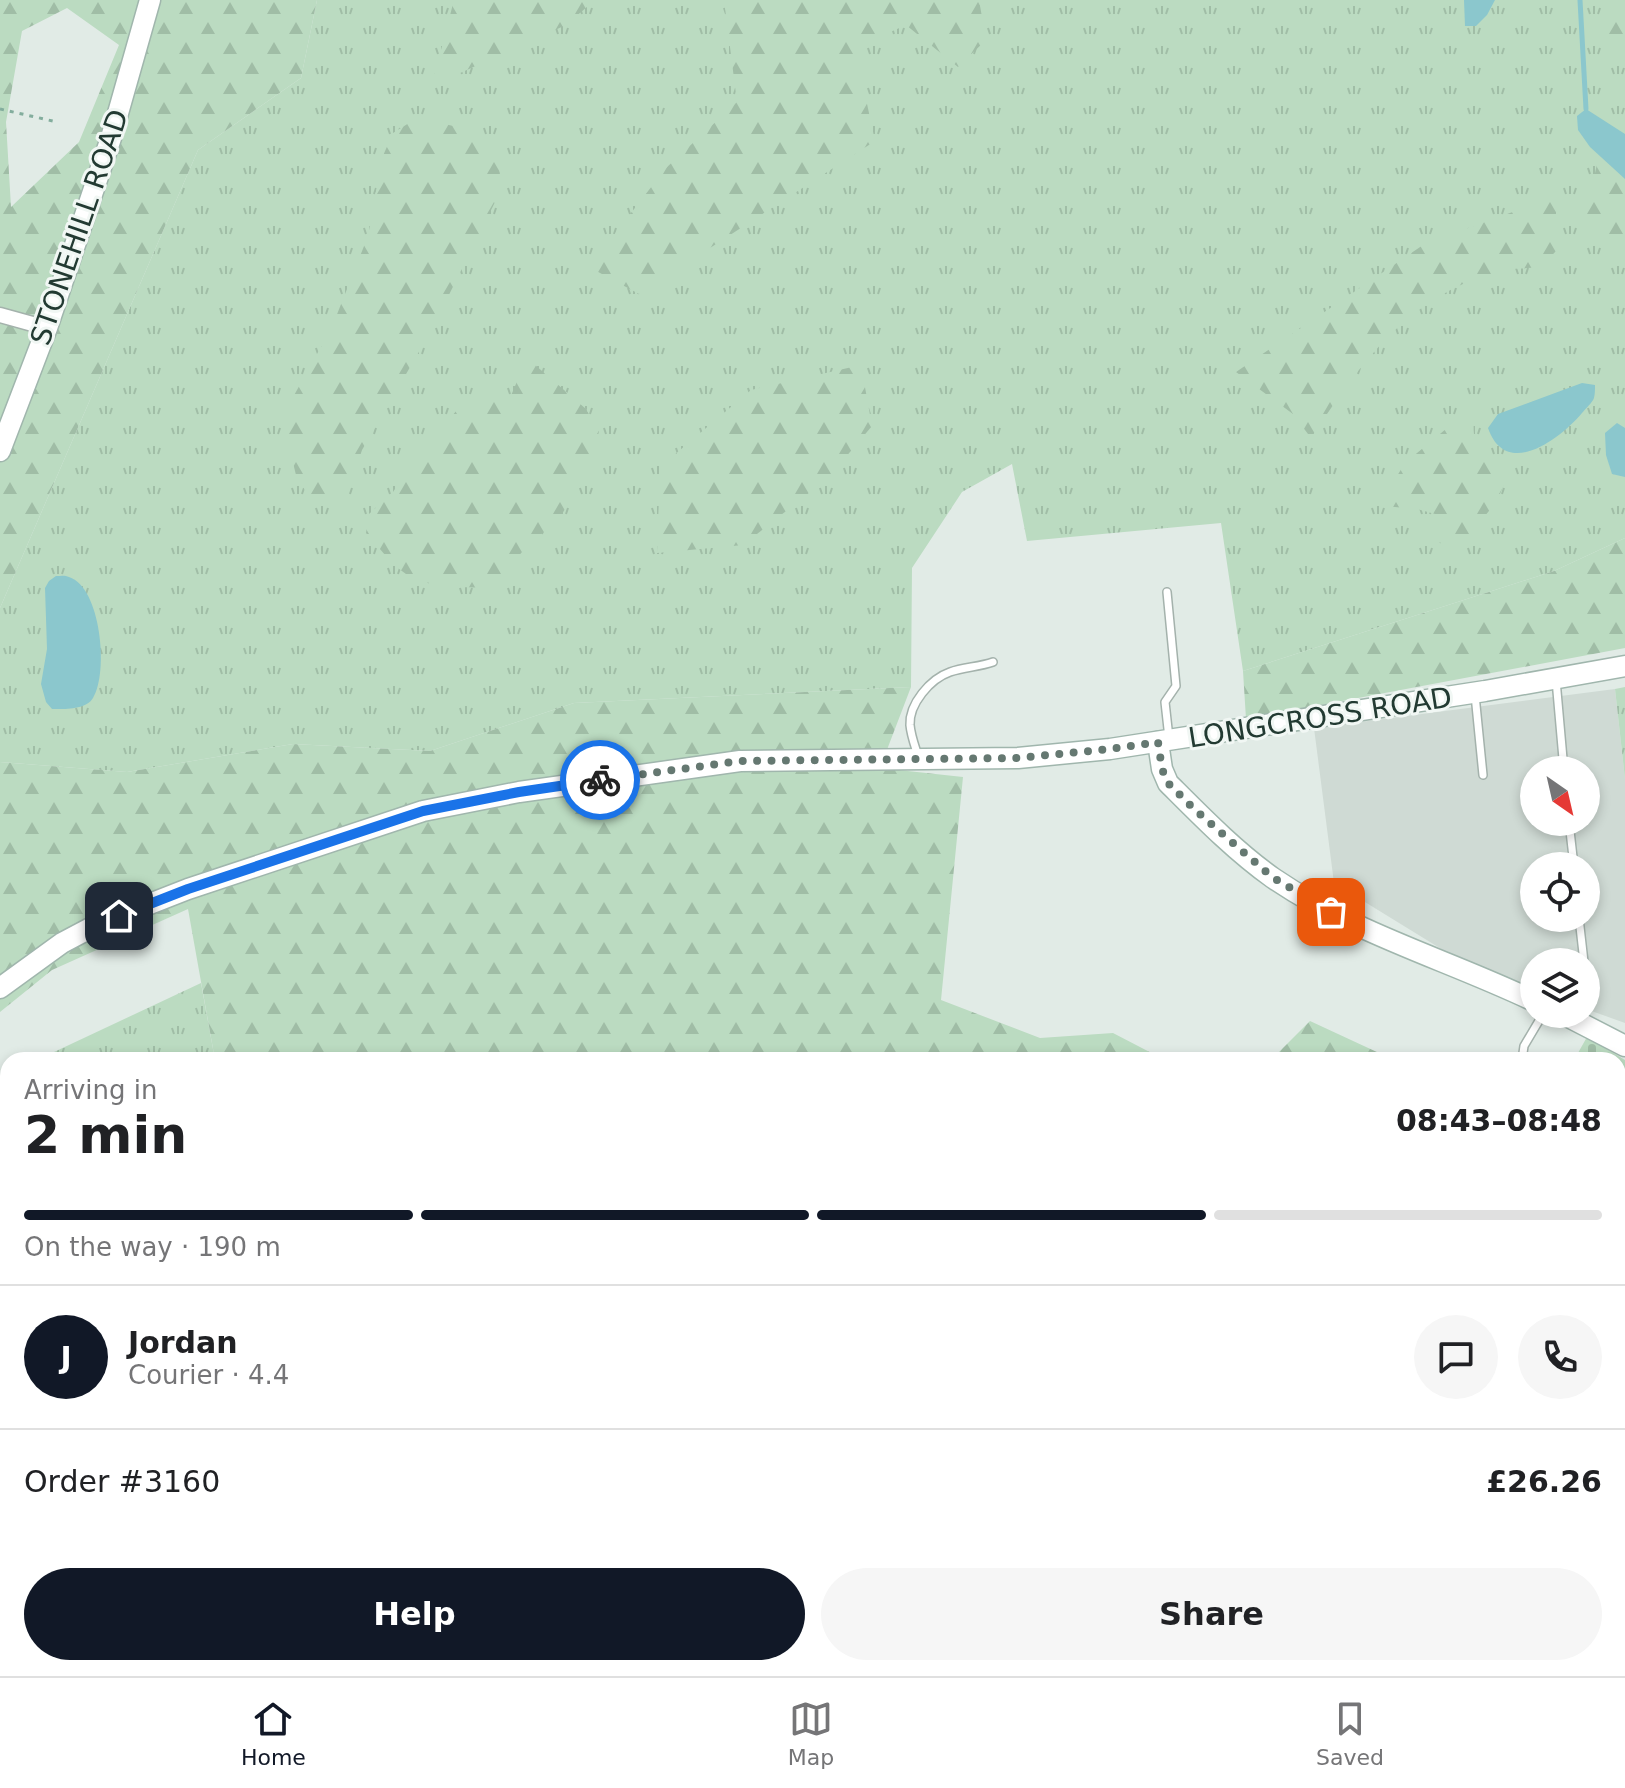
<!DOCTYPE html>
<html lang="en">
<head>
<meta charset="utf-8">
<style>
  body { margin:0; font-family:"DejaVu Sans",sans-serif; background:#f6f6f6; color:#202124; height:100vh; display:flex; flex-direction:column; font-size:30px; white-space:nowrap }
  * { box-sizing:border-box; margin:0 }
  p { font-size:26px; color:#757577 }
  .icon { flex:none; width:44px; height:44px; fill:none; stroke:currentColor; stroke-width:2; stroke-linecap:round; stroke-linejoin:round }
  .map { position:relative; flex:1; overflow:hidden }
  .side { position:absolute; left:0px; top:1052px; width:1626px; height:624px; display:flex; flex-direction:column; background:#fff; border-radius:24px 24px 0 0; box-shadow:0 4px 12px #0003 }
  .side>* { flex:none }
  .needle { width:52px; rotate:146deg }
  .buttons { position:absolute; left:1520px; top:756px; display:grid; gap:16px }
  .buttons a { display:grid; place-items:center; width:80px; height:80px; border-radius:50%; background:#fff; box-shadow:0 4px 12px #0003; font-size:40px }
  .pin { position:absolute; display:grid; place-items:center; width:68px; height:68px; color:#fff; margin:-34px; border-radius:16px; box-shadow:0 4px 12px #0006 }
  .courier { position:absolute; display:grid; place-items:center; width:80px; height:80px; margin:-40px; border:6px solid #1a73e8; border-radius:50%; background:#fff; color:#222; box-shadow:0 2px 10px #0007 }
  .head em { font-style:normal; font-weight:700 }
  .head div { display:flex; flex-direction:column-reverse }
  .head { display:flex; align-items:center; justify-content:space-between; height:136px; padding:0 24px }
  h1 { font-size:52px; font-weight:700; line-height:60px }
  .bar { display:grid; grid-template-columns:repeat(4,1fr); gap:12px 8px; align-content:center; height:96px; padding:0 24px }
  .bar i { height:10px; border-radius:6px; background:#e0e0e0 }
  .bar .active { background:#111827 }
  .bar p { grid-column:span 4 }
  .line { display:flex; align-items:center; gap:20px; padding:0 24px; border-top:2px solid #e0e0e0 }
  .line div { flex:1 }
  .round { display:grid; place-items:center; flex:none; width:84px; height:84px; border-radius:42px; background:#f6f6f6 }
  .cta { display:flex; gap:16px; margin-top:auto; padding:16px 24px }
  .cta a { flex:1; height:92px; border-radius:48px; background:#111827; color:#fff; font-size:32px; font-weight:700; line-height:92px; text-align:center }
  .cta a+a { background:#f6f6f6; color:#202124 }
  .menu { display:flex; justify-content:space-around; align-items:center; height:112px; border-top:2px solid #e0e0e0; background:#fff; font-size:22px; color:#757577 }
  .menu a { display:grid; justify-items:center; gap:4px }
  .menu .active { color:#111827 }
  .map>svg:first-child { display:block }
</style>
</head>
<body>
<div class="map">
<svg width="1625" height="1676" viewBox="0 0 1625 1676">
  <defs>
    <pattern id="grass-tufts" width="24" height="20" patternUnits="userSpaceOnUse" patternTransform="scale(2)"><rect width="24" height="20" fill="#bbdbc1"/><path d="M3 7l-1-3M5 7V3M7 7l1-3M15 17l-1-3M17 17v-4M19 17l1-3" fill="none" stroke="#a0bda6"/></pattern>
    <pattern id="forest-firs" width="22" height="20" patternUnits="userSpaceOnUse" patternTransform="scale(2)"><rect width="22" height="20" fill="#bbdbc1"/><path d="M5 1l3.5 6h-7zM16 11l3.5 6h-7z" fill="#a0bda6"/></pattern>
    <pattern id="cemetery-stones" width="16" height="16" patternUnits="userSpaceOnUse" patternTransform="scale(2)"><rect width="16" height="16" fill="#bbdbc1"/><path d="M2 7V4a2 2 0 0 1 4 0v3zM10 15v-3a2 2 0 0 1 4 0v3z" fill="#a0bda6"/></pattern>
  </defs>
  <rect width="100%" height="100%" fill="#e1ebe6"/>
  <!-- built -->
  <path fill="#cfdad4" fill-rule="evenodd" d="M1615,689l10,90v244l-39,-14v-47h-52v28l-65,-24 -135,-83 -20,-155zM1534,770h52v52h-52zM1534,866h52v52h-52z"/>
  <!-- grass -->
  <g fill="url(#grass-tufts)">
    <path d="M317,0h1308v538l-71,33 -311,100 -22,-148 -194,18 -15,-77 -50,28 -50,76 -1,119 -337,16 -144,48 -137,-7 -166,28 -127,-10v-154l198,-458 103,-72z"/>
    <path d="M1625,687v92l-10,-90z"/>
    <path d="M201,983l14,77h-178z"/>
    <path d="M8,1113v94l-8,-12v-71z"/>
    <path d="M8,1249v153l-8,2v-153z"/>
  </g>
  <!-- forest -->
  <g fill="url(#forest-firs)" fill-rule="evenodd">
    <path d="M0,0h317l-16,78 -103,72 -198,458zM67,8l52,37 -40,97 -68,65 -5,-85 16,-91z"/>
    <path d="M454,0h141l-29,25 -128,58 -9,13z"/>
    <path d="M724,0h255l7,40 -28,27 -52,-42 -51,23 20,93 -236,153 -50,-27 77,-99 71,-66z"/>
    <path d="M1625,6v41l-21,14 -5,-21z"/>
    <path d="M417,118l59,13 23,37 3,20 -71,143 -69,119 -15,45 -26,10 -15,-13 -10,-17 -12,-49 3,-18 45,-81 36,-91 14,-78 11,-25z"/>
    <path d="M1599,155l26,24v71l-33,-12 -11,-20 7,-13z"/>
    <path d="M1556,201v50c-5,5 -12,13 -19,15 -7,3 -17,2 -24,3 -16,3 -33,8 -48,14 -72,32 -112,92 -154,155l-18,-24 -57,-42 190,-129 115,-41z"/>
    <path d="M527,358l59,51 13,22 -5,22 -11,26 -27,45 -24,16 -40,48c-27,-1 -63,1 -86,-14 -16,-11 -27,-27 -40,-41l3,-19 24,-22 18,-27 51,-61 48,-6z"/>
    <path d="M861,365l11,61 -44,52 -85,67 -86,8 3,-86 91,-77z"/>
    <path d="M1464,414l10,1c-2,32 3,45 35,57l-12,29 -38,47 -23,-6 -4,-15 3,-13 -18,-5 -33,-3 -7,-7 12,-10 16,-26z"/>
    <path d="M1625,538v110l-379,71 -3,-48 311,-100z"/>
    <path d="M911,687l-31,81 83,9 -22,223 99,38 73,-5 52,27h-950l-27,-151 -136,61 -52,42v-250l127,10 166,-28 137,7 144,-48z"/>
    <path d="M1310,1021l69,32 -4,7h-104z"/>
    <path d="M1618,1317l7,3v137l-7,15z"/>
    <path d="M8,1402v106l-8,-18v-86z"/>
    <path d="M1618,1549l7,1v126h-1553l-2,-8h1548z"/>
  </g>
  <!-- cemetery -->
  <path fill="url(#cemetery-stones)" d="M1587,1037l38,23v260l-7,-3v-257h-44z"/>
  <!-- green -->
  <path fill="#bbdbc1" d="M1625,1457v93l-7,-1v-77z"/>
  <!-- water -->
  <g fill="#8bc7cd">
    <path d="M1464,0h31l-8,15 -11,11h-11z"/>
    <path d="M1586,109l39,25v45l-35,-32 -12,-17 -1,-14z"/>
    <path d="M1582,383l13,2c0,4 0,9 -1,13 -2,5 -8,10 -12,15 -22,26 -76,67 -94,15l10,-14z"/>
    <path d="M1617,423l8,5v49l-13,-3 -6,-19 -1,-22z"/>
    <path d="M56,576c4,0 9,-1 13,1 32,10 40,96 24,121 -7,12 -28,11 -41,11l-6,-7 -5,-18 6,-35 -2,-61 4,-7z"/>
  </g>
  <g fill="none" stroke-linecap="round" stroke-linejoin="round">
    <!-- stream -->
    <path stroke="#8bc7cd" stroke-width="5" d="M1580,0l6,109"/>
    <defs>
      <g id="lane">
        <path d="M1167,592l9,94 -11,16 4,36"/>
        <path d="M1556,680l8,90"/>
        <path d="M1475,695l8,80"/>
        <path d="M918,756c-3,-10 -7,-20 -8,-31 -1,-21 20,-46 40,-53 14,-5 29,-5 43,-10"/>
        <path d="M1569,822l5,44"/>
        <path d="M1579,918l5,44"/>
        <path d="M1522,1060l2,-14 19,-32"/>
      </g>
      <path id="street" d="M0,315l47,13"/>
      <g id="secondary">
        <path d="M0,451l47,-123 64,-190 39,-138"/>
        <path d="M1158,742l4,27 6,14c33,33 67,68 105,95 82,56 173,81 261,123"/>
        <path d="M0,988l62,-45 34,-18 92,-36 235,-78 96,-19 221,-31 278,-3 92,-9 375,-58 140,-25"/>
        <path d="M1563,1014l62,32"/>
      </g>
    </defs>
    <!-- lane casing -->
    <use href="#lane" stroke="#a4b2ac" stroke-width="10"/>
    <!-- street casing -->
    <use href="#street" stroke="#a4b2ac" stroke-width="17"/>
    <!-- secondary casing -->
    <use href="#secondary" stroke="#a0b6ad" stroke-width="23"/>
    <!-- path -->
    <path stroke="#83ad9d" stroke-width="3" stroke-dasharray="4 6" stroke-linecap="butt" d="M0,109l57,13"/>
    <!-- lane -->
    <use href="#lane" stroke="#fff" stroke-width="7"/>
    <!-- street -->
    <use href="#street" stroke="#fff" stroke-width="14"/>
    <!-- secondary -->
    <use href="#secondary" stroke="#fff" stroke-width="20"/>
  </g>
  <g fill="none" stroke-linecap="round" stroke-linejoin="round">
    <!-- done -->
    <path stroke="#657871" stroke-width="8" stroke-dasharray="0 14.4" d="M600,780l140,-19 278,-3 92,-9 48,-7 4,27 6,14 25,25 79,69 59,35"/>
    <!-- route -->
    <path stroke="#1a73e8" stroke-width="10" d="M119,916l69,-27 235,-78 96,-19 81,-12"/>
  </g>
  <g text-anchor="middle" stroke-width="6" stroke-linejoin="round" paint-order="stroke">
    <!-- street labels -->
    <g font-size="28" fill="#223a32" stroke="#f1f7f4">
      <text transform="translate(79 227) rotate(-71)" y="10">STONEHILL ROAD</text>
      <text transform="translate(1320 717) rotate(-9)" y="10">LONGCROSS ROAD</text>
    </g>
  </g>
</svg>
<div class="buttons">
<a><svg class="needle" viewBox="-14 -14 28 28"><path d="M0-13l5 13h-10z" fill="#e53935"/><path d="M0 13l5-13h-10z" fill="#757577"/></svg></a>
<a><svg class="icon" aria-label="locate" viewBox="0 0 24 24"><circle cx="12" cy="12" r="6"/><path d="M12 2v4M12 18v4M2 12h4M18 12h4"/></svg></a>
<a><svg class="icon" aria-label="layers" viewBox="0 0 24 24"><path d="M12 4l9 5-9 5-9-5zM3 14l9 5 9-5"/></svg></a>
</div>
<div class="pin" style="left:1331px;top:912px;background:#ea580c"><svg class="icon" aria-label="bag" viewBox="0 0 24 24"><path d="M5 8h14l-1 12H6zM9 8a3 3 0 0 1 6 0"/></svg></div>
<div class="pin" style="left:119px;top:916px;background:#1f2937"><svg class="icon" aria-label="home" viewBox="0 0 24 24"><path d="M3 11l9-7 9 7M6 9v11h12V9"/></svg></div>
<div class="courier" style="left:600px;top:780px"><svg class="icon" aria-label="bike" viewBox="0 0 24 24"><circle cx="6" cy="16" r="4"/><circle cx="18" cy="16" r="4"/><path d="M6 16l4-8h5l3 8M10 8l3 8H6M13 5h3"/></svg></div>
<section class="side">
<div class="head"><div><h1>2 min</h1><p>Arriving in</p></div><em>08:43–08:48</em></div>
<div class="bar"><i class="active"></i><i class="active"></i><i class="active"></i><i></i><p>On the way · 190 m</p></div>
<div class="line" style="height:144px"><b class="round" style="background:#111827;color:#fff">J</b><div><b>Jordan</b><p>Courier · 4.4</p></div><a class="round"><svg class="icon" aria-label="chat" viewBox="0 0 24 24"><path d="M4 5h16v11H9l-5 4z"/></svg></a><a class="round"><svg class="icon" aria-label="phone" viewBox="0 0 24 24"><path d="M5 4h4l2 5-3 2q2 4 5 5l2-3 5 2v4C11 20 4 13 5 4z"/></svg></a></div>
<div class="line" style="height:104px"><div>Order #3160</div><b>£26.26</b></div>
<div class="cta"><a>Help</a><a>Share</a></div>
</section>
</div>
<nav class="menu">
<a class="active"><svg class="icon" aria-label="home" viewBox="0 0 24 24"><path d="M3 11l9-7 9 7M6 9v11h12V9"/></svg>Home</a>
<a><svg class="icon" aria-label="map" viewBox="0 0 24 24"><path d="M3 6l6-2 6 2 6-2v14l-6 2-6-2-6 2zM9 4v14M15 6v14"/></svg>Map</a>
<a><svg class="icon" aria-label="saved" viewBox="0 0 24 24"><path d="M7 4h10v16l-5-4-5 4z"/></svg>Saved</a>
</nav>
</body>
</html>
